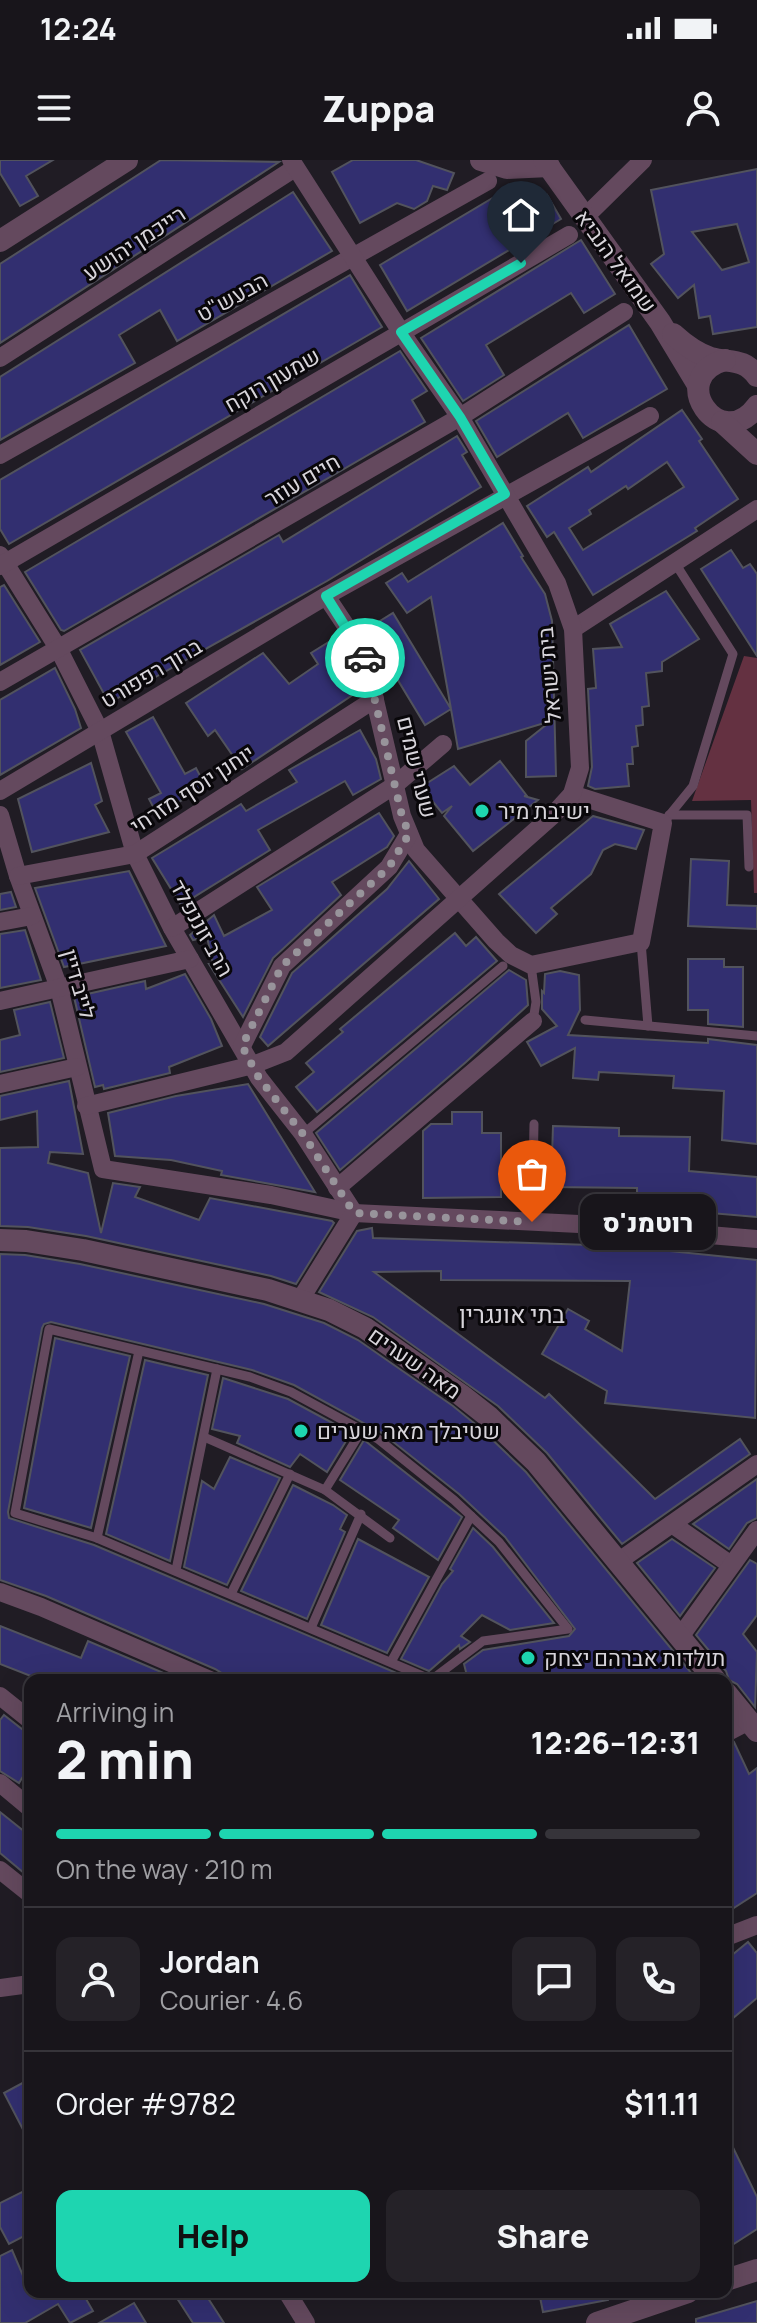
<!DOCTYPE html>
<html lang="en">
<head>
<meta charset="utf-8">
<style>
  body { margin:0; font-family:Manrope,Heebo,sans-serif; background:#252228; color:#f1f3f6; height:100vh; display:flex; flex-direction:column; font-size:30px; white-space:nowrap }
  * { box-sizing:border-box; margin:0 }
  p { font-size:26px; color:#9f9fa3 }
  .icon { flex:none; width:44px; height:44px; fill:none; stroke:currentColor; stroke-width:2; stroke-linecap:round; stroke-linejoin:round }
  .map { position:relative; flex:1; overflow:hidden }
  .drawer { position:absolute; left:24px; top:1514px; width:708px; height:624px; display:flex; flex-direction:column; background:#18151b; border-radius:16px; box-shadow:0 8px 32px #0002,0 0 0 2px #36343a }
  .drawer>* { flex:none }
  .pin { position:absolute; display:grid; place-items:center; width:68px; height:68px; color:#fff; margin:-82px -34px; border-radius:50% 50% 50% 0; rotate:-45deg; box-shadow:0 0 8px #0007 }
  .pin .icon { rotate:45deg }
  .courier { position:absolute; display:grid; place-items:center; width:80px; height:80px; margin:-40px; border:6px solid #1ed5b0; border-radius:50%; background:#fff; color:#222; box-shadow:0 2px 10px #0007 }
  .bubble { position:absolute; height:56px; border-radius:16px; background:#18151b; box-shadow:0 8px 32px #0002,0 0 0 2px #36343a; font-size:26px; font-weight:800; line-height:56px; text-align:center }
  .head em { font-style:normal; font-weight:800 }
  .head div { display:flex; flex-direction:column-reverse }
  .head { display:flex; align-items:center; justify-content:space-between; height:136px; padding:0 32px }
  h1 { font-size:52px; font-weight:800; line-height:60px }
  .bar { display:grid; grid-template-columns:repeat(4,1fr); gap:12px 8px; align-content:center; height:96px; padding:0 32px }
  .bar i { height:10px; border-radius:6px; background:#36343a }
  .bar .current { background:#1ed5b0 }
  .bar p { grid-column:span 4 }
  .line { display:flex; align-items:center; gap:20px; padding:0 32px; border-top:2px solid #36343a }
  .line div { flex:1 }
  .round { display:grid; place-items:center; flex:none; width:84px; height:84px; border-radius:16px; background:#252228 }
  .primary-button { display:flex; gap:16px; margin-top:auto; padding:16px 32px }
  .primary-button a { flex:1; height:92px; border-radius:16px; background:#1ed5b0; color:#111; font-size:32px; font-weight:800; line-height:92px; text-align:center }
  .primary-button a+a { background:#252228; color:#f1f3f6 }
  .status { display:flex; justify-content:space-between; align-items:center; height:56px; padding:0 40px; background:#18151b; direction:ltr }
  .status svg { height:22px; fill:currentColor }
  header { display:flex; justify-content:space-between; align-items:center; height:104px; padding:0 32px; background:#18151b; font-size:36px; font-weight:800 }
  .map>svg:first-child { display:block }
</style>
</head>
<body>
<div class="status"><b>12:24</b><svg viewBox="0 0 49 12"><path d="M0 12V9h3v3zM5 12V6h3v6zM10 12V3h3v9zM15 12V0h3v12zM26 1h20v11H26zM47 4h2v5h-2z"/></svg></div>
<header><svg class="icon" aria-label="menu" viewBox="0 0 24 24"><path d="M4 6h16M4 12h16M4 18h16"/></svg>Zuppa<svg class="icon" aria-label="person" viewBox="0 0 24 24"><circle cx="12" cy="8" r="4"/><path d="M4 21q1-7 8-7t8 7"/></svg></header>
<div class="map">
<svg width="757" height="2163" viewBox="0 0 757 2163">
  <rect width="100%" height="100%" fill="#201c24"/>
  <!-- green -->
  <path fill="#643141" d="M744,496l13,2v235h-3l-3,-93 -59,1z"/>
  <!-- building -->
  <g fill="#322f70" stroke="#52535d" stroke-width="2" fill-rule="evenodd">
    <path d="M0,0h53l-27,16 12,20 -18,10 -20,-33z"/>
    <path d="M161,0l118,2 -279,181v-79z"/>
    <path d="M353,0h63l38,13 -7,17 -14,-4 -6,15 -13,8 -17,-6 -37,20 -28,-51z"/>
    <path d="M757,9v158l-44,7 -3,-18 -11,2 -5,-33 -16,13 -27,-34 13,-10 -13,-64zM737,64l12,38 -27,8 -30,-38z"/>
    <path d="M511,27l13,22 23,-14 14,24 -154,92 -27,-46z"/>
    <path d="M293,32l39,59 -155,90 -17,-31 -41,25 16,28 -135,77v-63z"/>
    <path d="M581,80l34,54 -31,19 -13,-20 -85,52 18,30 -41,26 -42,-63z"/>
    <path d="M350,115l32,52 -373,217 -9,-15v-49z"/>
    <path d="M629,165l38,64 -84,49 -15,-25 -71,44 -21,-36z"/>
    <path d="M400,191l27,40 -15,9 13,22 -361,209 -3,-1 -36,-58z"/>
    <path d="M682,250l20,29 -3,2 39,58 -43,29 2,3 -104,64 -39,-63 -7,5 -20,-31 61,-39 3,5zM667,302l17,25 -101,63 -14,-22 22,-14 -2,-4 37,-24 2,3z"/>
    <path d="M457,276l10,16 -5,3 19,32 -154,94 -218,122 -29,-53 199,-115 4,7z"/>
    <path d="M503,363l20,33 -2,1 24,37 7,27 4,155 -30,1v-36l25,-20 -93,28 -7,-40 -26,16 -58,-96 26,-16 58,96 -20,-112 -24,16 -21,-30 16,-10 6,9z"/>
    <path d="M731,390l12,18 7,-4 7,10v82l-56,-87z"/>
    <path d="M4,425l36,57 -40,23v-78z"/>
    <path d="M666,431l33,48 -37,23v9l-16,2 3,33 -7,1 1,18 -7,1 2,20 -6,1 1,17h-6l2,22 -34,3 -7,-3 4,-19 -4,-78 8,-1 -3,-39 29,-2 -12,-23z"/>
    <path d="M337,477l17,28 6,25 -118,79 -27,-39 -7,6 -22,-33 77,-50 26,31 29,-20 -7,-11z"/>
    <path d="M55,508l20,41 6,19 -81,47v-75z"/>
    <path d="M153,557l32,57 11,-6 10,19 -49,27 -8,-15 12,-6 -35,-61z"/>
    <path d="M360,570l16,29 5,20 -28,16 -8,-14 -87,49 12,20 -89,55 -29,-47 89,-54 5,7 51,-29 -8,-12z"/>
    <path d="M500,601l27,35h-3l14,4 -65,51 -29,-35 8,-10 -10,7 -21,-26 33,-21 16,19z"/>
    <path d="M91,603l11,38 -7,4 14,27 -77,20 -14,-53z"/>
    <path d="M379,653l15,23 -7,11 -55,35 9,13 -68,63 -30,59 -34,-53h4l-6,-27 -14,3 -3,-5 24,-20 10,21 48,-26 -15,-23z"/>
    <path d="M593,656l51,14 -8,19 -21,-5 -12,6 -12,24 -40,34 6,6 -21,19 -37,-39z"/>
    <path d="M691,699l38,2 -2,44 30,1v23l-69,-3z"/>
    <path d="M409,701l30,38 -171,147 -8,-9 32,-64 95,-84z"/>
    <path d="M129,711l37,75 -102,21 -29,-79z"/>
    <path d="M11,732l5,15 -16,3v-16z"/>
    <path d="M25,770l16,50 -41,8v-54z"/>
    <path d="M455,773l11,13 10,-9 21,24 -180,151 -21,-25 18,-15 -8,-9 37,-31 -3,-3z"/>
    <path d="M688,799h36v8h19v60l-35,-3v-14h-20z"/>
    <path d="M509,810l17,10 2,25 -62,57 -126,108 -24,-37z"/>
    <path d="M560,811l19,4 1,35 -12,25 140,8v-4l49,6v99l-35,-4 2,-49 -51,-3 1,-12 -75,-4 -1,8 -25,-2 2,-30 -34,18 -14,-24 30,-16 -15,-17v-18l2,2 1,-19z"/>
    <path d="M185,814l26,45 11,27 -53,21 1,6 -66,16 -1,-4 -8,2 -21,-90 71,-16 1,8z"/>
    <path d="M50,842l14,56 -64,14v-32l20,-5 -6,-25z"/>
    <path d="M69,921l14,73 -33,-2 -2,11 40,10 13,60 12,-50 27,4 -5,10 64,23 11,-22 122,23 2,2 -38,61 -25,-8 -185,-40 -58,-9 -28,-1v-78l38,-1 -1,-36 -37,9v-24z"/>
    <path d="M248,924l67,108 -94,-17 1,-4 -51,-11 -56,-4 -7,-43 68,-17z"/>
    <path d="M452,952h30v21h19v64l-78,1v-67l8,-7h21z"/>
    <path d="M553,966l66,2v8l71,1 -1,34 68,6v40l-69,-6v2h-29v-18h-22v-7l-86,-1z"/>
    <path d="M372,1068l1,10 248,8 136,14 -2,158 -150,-15 2,-12 -65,-37 26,-45 21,12 -4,8 37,22 8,-70 -189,-1v-9l-67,1 171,126 4,-4 106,105 85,-60 10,15 -128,90 -75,-91 -49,-47 -125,-89 -54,-25 38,-61z"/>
    <path d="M0,1094l25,1 55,9 184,40 60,19 34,17 95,66 27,22 46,44 171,208h-229l-4,-16 19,-14 86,-14 6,-7 -70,-92 -46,-43 -77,-61 -88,-48 -42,-15 -201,-48 -7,2 -2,4 -34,184 1,6 85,27 319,135h-180l-18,-11 -169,-73 -46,-16z"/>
    <path d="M55,1178l75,18 -39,172 -67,-20z"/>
    <path d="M145,1200l63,15 -38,186 -64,-27z"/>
    <path d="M223,1218l65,21 63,34 -24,39 -27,-18 -10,13 -53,-24 3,-7 -28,-7z"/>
    <path d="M364,1280l98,77 -24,43 -45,-32 6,-8 -59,-40z"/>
    <path d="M230,1297l50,21 -53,107 -43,-18 18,-86 12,8z"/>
    <path d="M757,1319v39l-10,5 -18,26 -36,-25z"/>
    <path d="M293,1325l40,20 14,10 -7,14 5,3 -38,87 -66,-28z"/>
    <path d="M473,1368l20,19 61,76 -44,7 -28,-15 -21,21 9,6 -10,7 -1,-4 -30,26 -28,-12 41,-75 11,-13 -3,-2z"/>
    <path d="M358,1379l71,38 -42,76 -66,-28z"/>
    <path d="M672,1379l43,29 -35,48 -43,-53z"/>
    <path d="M750,1400l7,4v51l-14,19 14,18 -2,55 -18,-23 -8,-4 -3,-9 -30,-36z"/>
    <path d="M0,1466l81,32 7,-17 92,39h-139l-41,-16z"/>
    <path d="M4,1555l18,14 8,3v52l-8,-6 -3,5 -19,-12v-51z"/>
    <path d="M734,1582l15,32 8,-6v125l-31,20v-168z"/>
    <path d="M0,1652l30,24v42l-30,-25z"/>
    <path d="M748,1782l9,11v45l-31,26v-64z"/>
    <path d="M30,1919v64l-26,-50z"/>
    <path d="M726,1973l31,64v32l-31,20z"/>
    <path d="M30,2028v45l-21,11 -9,-17v-24z"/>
    <path d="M12,2090l18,42h52l11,19 -23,12 -12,-19 -33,19h-25v-67z"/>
    <path d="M173,2132h31l20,31h-31z"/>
    <path d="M539,2132h69v8l-65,12z"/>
    <path d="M757,2141v22h-61v-4z"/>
    <path d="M134,2143l12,20h-47z"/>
  </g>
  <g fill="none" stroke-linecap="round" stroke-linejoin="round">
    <!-- service -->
    <g stroke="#64495e" stroke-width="9">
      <path d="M669,655h78l2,52"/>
      <path d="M663,663l30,-37 40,-132 -58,-91"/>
      <path d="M641,782l7,84"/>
      <path d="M531,805l5,37 -3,19"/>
      <path d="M585,860l172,16"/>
      <path d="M303,974l200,-168"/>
      <path d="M532,1062l2,-98"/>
      <path d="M204,1277l121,53 65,48"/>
      <path d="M325,1330l37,-60"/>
      <path d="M97,1378l42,-187"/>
      <path d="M176,1410l41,-201"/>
      <path d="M231,1434l59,-120"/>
      <path d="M311,1468l50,-114"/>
      <path d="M391,1502l80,-146"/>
      <path d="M431,1520l52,-39 85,-12 -69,-87 -45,-42 -76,-61 -87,-47 -41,-15 -201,-48 -34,184 82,25 335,142"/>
    </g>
    <!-- minor -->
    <g stroke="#64495e" stroke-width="18">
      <path d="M585,57l58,-57"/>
      <path d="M0,198l295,-190"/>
      <path d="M0,295l488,-274"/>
      <path d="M0,395l58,93 42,83 35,123 37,74 87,150 44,56 51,79"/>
      <path d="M0,406l569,-331"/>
      <path d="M326,436l38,57 38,163 14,34 80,91 15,14 20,10 110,-23 22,-119 -91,-29"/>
      <path d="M573,469l184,-120"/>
      <path d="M0,522l460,-265 164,-105"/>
      <path d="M0,631l326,-195 324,-180"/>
      <path d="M0,655l18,61 41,112 44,181 168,26 83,18 225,11 178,15"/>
      <path d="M18,716l117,-22 240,-155"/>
      <path d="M0,762l32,-6"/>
      <path d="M172,768l223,-143 48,-41"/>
      <path d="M0,841l190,-42"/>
      <path d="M242,886l40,-80 107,-99 20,-33"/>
      <path d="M0,924l77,-17"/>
      <path d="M86,946l167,-41 33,-13 266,-236 20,-22 8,-26 -7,-139 -16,-46 -97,-166 -59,-85 -110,-172"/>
      <path d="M337,1028l196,-167"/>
      <path d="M300,1140l54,-87"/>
      <path d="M672,1364l59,41"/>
      <path d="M619,1401l138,-97"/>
      <path d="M0,1432l41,15 169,73"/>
      <path d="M680,1477l77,-107"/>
      <path d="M0,1536l30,24"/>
      <path d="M726,1573l23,-12"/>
      <path d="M0,1623l30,25"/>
      <path d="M0,1710l30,24"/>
      <path d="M726,1777l31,-12"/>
      <path d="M0,1828l30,-4"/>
      <path d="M287,2132l19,31"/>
    </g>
    <!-- tertiary -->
    <g stroke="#64495e" stroke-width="22">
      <path d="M481,0l26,8 42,-2"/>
      <path d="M544,0l116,162 38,63"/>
      <path d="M0,81l127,-81"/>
      <path d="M673,174c11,10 24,20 38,24 19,5 33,0 46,18"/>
      <path d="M725,200c-60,17 -5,96 32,46"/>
      <path d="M722,262l35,32"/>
      <path d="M0,1080l26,1 57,9 185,40 61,20 36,18 96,67 28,22 47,45 179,218"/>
      <path d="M726,1533l31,38"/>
      <path d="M726,2120l31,-10"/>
      <path d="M597,2163l91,-31"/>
    </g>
  </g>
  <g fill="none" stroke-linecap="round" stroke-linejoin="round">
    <!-- done -->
    <path stroke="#98949b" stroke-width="8" stroke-dasharray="0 14.4" d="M365,498l37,158 7,18 -20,33 -107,99 -40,80 17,32 44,56 51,79 178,9"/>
    <!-- route -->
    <path stroke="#1ed5b0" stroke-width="10" d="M365,498l-39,-62 179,-102 -45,-77 -59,-85 120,-69"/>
  </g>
  <!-- markers -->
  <g fill="#1ed5b0" stroke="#09070a" stroke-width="3">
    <circle cx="482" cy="651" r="8"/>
    <circle cx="301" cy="1271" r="8"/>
    <circle cx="528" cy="1498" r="8"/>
  </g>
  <g text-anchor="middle" stroke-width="6" stroke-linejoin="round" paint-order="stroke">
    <!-- street labels -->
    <g font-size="22" fill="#d8d5db" stroke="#09070a">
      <text transform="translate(134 83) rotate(-33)" y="8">רייכמן יהושע</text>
      <text transform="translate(616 101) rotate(54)" y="8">שמואל הנביא</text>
      <text transform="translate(232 137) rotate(-29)" y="8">הבעש"ט</text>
      <text transform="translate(272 220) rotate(-30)" y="8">שמעון רוקח</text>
      <text transform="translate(302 320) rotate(-30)" y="8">חיים עוזר</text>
      <text transform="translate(151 513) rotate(-31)" y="8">ברוך רפפורט</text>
      <text transform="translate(549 515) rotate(-95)" y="8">בית ישראל</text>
      <text transform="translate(417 607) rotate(76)" y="8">שערי שמים</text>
      <text transform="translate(192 629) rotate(-33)" y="8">יוחנן יוסף מזרחי</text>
      <text transform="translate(202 768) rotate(61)" y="8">הרב זוננפלד</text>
      <text transform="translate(79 824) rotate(74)" y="8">לייב דיין</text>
      <text transform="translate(415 1203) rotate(35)" y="8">מאה שערים</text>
    </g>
    <!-- poi labels -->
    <g font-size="22" fill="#d8d5db" stroke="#09070a" text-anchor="start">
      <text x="498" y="659">ישיבת מיר</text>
      <text x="317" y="1279">שטיבלך מאה שערים</text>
      <text x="544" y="1506">תולדות אברהם יצחק</text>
    </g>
    <!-- neighbourhood labels -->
    <g font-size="24" fill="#d8d5db" stroke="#09070a">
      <text x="512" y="1163">בתי אונגרין</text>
    </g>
  </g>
</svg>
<div class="pin" style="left:532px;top:1062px;background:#ea580c"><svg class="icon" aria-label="bag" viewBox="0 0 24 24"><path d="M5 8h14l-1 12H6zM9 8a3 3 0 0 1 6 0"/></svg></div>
<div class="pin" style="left:521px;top:103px;background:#1f2937"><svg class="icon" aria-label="home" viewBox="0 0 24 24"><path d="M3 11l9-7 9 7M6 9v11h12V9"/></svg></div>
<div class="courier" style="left:365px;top:498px"><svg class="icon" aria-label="car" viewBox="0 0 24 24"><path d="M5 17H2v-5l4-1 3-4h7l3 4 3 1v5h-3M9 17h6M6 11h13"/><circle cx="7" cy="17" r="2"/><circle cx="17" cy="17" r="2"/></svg></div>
<div class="bubble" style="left:580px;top:1034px;width:136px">רוטמנ'ס</div>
<section class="drawer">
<div class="head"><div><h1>2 min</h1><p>Arriving in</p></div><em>12:26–12:31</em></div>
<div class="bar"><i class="current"></i><i class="current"></i><i class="current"></i><i></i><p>On the way · 210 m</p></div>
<div class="line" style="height:144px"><a class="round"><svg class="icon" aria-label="person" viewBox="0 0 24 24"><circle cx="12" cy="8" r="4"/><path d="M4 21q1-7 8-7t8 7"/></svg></a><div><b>Jordan</b><p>Courier · 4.6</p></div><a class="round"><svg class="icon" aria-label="chat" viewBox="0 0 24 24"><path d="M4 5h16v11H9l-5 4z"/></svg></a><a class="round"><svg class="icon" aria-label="phone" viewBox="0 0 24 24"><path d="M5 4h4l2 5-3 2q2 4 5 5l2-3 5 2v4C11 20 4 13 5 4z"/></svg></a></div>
<div class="line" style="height:104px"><div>Order #9782</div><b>$11.11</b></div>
<div class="primary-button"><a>Help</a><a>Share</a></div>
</section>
</div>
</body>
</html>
